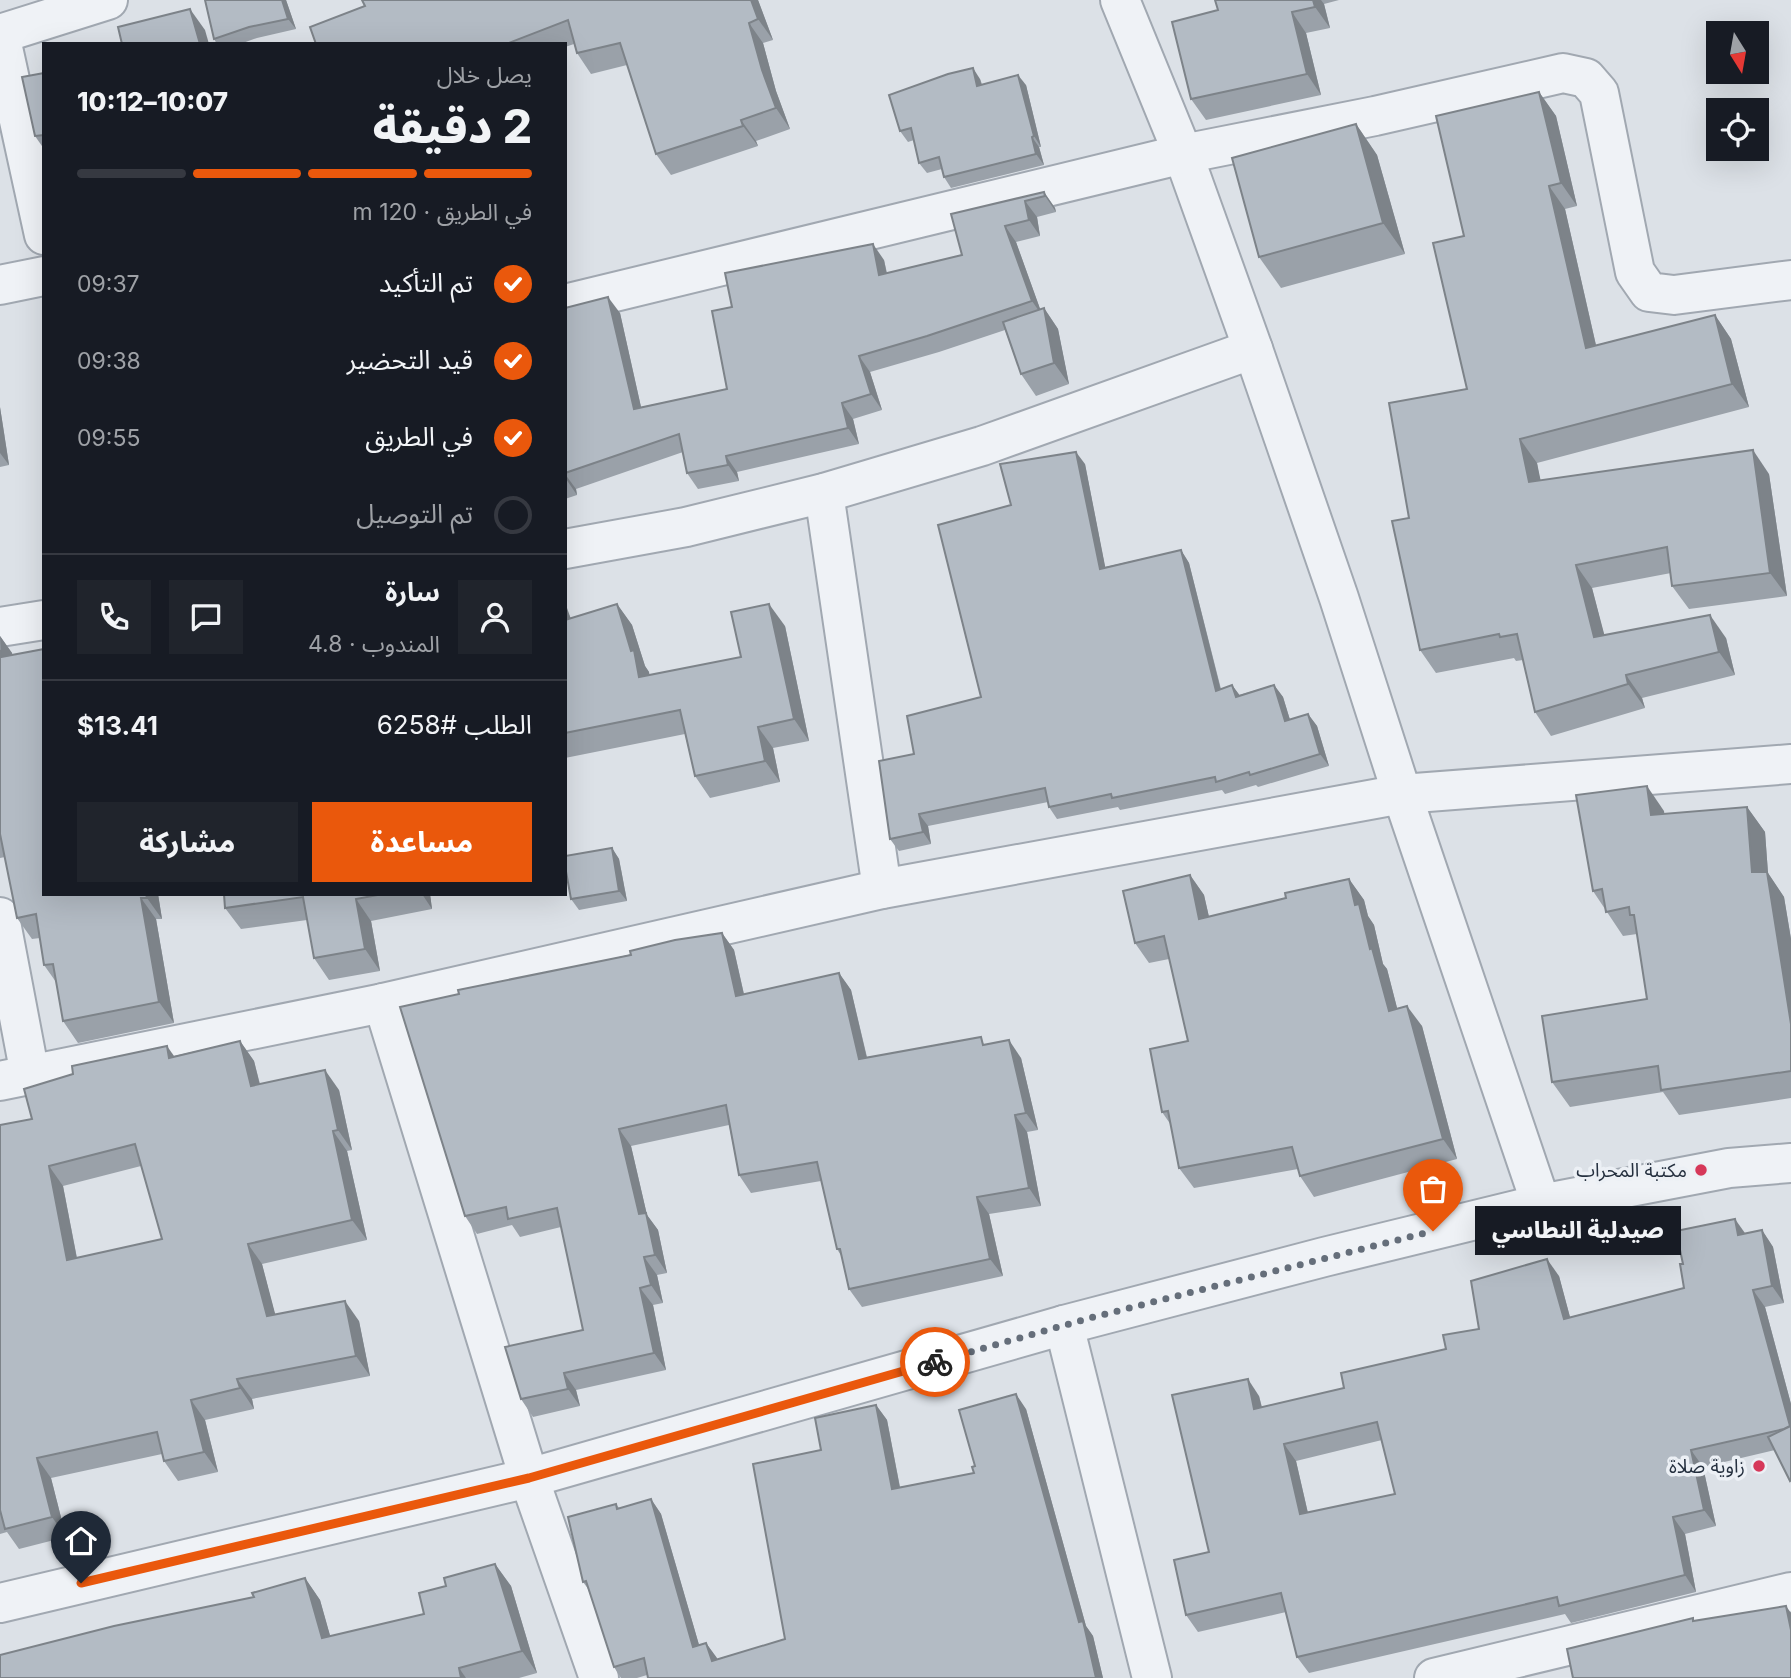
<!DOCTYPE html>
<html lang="ar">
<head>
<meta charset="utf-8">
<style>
  body { margin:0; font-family:Inter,"Noto Sans Arabic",sans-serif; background:#20242c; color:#f1f3f6; direction:rtl; height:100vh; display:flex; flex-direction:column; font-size:26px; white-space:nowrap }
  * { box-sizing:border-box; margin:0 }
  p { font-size:23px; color:#9ea1a6 }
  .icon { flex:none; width:38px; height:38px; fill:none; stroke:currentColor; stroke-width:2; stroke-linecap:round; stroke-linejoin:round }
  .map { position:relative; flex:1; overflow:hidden; direction:ltr }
  .side { position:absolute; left:42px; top:42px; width:525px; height:854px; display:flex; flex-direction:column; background:#171b24; border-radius:0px; box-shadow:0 7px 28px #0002; direction:rtl }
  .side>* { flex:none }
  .needle { width:46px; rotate:169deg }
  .buttons { position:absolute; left:1706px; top:21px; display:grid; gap:14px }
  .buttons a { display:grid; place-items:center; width:63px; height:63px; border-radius:0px; background:#171b24; box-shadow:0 7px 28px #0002; font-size:35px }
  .pin { position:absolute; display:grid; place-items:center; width:60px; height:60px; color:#fff; margin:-72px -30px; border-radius:50% 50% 50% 0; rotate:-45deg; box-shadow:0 0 7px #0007 }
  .pin .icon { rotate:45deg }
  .courier { position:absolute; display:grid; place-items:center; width:70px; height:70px; margin:-35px; border:5px solid #ea580c; border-radius:50%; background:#fff; color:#222; box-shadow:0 2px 9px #0007 }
  .bubble { position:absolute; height:49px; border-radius:0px; background:#171b24; box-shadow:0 7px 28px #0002; font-size:23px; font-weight:800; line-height:49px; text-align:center; direction:rtl }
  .overview em { font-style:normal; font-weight:800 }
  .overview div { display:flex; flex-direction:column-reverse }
  .overview { display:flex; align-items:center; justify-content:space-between; height:119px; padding:0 35px }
  h1 { font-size:46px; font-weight:800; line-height:52px }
  .bar { display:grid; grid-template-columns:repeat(4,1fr); gap:10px 7px; align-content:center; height:84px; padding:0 35px }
  .bar i { height:9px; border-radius:5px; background:#363941 }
  .bar .active { background:#ea580c }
  .bar p { grid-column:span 4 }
  .line { display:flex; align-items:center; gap:18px; padding:0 35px; border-top:2px solid #363941 }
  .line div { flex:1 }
  .round { display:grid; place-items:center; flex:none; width:74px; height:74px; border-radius:0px; background:#20242c }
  ol { padding:0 35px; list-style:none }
  li { display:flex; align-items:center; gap:21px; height:77px }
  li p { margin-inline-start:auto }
  li .icon { padding:7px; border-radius:50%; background:#ea580c; color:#fff; stroke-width:4 }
  li:last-child { color:#9ea1a6 }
  li i { width:38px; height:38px; border:4px solid #363941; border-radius:50% }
  .action { display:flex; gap:14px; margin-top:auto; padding:14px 35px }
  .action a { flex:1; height:80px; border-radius:0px; background:#ea580c; color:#fff; font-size:28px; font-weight:800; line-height:80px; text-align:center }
  .action a+a { background:#20242c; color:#f1f3f6 }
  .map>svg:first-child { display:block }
</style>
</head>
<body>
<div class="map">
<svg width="1791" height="1678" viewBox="0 0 1791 1678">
  <rect width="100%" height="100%" fill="#dce1e7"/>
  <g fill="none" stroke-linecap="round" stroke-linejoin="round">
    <defs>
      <g id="minor">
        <path d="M1120,0l63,154 70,195 86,249 63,196 139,410"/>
        <path d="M0,34l44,201"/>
        <path d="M0,34l108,-34"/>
        <path d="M0,285l44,-9"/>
        <path d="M565,304l618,-150 192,-38 188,-43 23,5 13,15 36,179 14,20 25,3 117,-15"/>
        <path d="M824,493l58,396"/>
        <path d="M565,549l121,-22 138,-34 158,-47 271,-97"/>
        <path d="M0,627l44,-7"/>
        <path d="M0,917l30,158"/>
        <path d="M383,1003l146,475 70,200"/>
        <path d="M0,1081l383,-78 499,-114 520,-95 389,-30"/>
        <path d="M1064,1325l88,353"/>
        <path d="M0,1603l529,-125 535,-153 260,-68 217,-53 188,-36 62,-5"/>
        <path d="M1434,1678l357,-86"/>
      </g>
    </defs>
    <!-- minor casing -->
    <use href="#minor" stroke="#a1a8b1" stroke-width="42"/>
    <!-- minor -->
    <use href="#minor" stroke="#eff2f6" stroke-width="38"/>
  </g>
  <!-- wall -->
  <g fill="#9aa1a9" fill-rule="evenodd">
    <path d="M205,0h81l10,29 -39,9 -17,6h-23l-3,-5z"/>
    <path d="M758,0l15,40 -10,3 13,48 14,38 -34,12 2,5 -87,29 -15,-21 -29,-89 -36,9 -14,-21 -3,-9 -9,3v-3h-249z"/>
    <path d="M1215,0h124l-15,4 6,24 -24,5 15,62 -115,25 -15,-21 27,-89z"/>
    <path d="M44,73v76l-9,-13z"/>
    <path d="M980,79l2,5 44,1 15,62h-2l5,18 -93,23 -7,-11 -2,-8 -15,4 -8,-10 -5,-23 -6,2 -8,-11z"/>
    <path d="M1539,92l17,24 21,90 -12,3 31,136 119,-30 16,24 18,68 -212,56 3,18 229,-7 18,122 -98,13 -17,-23 -1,-13 -79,15 12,47 122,3 9,37 -93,23 3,10 -94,28 -16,-24 -12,-52 -7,1 -2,-3 -78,15 -16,-23 -11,-132 58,-129 -3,-153z"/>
    <path d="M1356,124l21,31 28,99 -124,34 -22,-31z"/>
    <path d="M1044,192l11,16 1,4 -19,5 3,19 -24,6 24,67 4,-1 14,21 11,55 -33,12 -15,-22 -16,-44 -66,22 -69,20 12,38 -29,9 6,25 -122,28 2,9 -41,8 -11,-16 -4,-21 -107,37 1,6 -12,4v-191l55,5 21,94 86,-18 5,-82 152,-47 3,13 75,-18 -11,-41z"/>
    <path d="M0,407l9,58 -9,2z"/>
    <path d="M1085,464l20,103 76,-17 8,13 32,126 11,-4 7,10 35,-10 9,12 7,23 18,-6 9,12 12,40 -71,21 -2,-2 -31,9 -3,-4 -102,20 -2,-3 -61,12 -8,-12 -1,-5 -120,24 3,18 -32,7 -9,-12 24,-85 67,-57 30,-192z"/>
    <path d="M617,604l15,21 13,41 4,6v3l92,-18 44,-31 24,115 -36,7 7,34 -70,16 -15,-22 -10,-42 -120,24v-152l6,13z"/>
    <path d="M0,636l12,17 32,241h114l4,25h-6l18,104 -96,20 -15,-22 -7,-39 -12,-17 -4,-27 -8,1 -15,-21 -12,-61 -5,1z"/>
    <path d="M1747,807l18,25 3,41 16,24 7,42v159l-112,17 -16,-23 -93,15 -18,-25 95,-83 -10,-65 -14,2 -30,-45 71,-80v3z"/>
    <path d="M612,848l7,11 8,42 -48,9 -8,-11z"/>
    <path d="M1190,875l14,20 5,22 77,-19 63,-19 15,21 4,16 6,9 9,39 4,5 10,39 25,18 35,133 -143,38 -14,-21 -2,-7 -104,19 -15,-20 -8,-43 -9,-13 26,-71 -19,-82 -20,4 -14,-20z"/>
    <path d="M224,894h206l2,15 -61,12 9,50 -51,9 -15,-22 -7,-38 -66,9 -16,-21z"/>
    <path d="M722,933l12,17 10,44 95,-21 12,17 16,67 120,-12 34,13 17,72 -11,2 14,74 -52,8 14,62 -141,31 -13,-18 -7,-32 -5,-8 -16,-68 -70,12 -12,-18 -10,-50 -98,21 16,69 11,15 9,43 -10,2 6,28 -10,2 13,65 -90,20 4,16 -47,11 -12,-18 62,-69 -22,-103 -41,10 -8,-12 -35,9 -12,-18 -6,-222z"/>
    <path d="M240,1041l14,20 6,23 79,6 13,60 -5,1 20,89 -105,24 13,51 84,6 11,55 -118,23 2,10 -49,11 13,52 -40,9 -14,-20 -2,-7 -111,24 15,59 -47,12 -12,-17 -7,2v-409l32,-6 142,-63zM141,1166l21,73 -85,19 -14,-72z"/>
    <path d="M1762,1230l11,17 11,56 -19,4 26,97v78l-16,-32 -72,17 13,59 -31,8 11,58 -125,31 -6,-9 -256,59 -12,-16 -11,-45 -88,20 -12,-17 23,-63 50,-156 3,11 82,-19 102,-39 33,-20 80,-53 11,41 114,-29 -1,-24 62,-30zM1382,1440l13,54 -87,19 -12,-52z"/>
    <path d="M876,1405l11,15 13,67 74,-14 1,-7 51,-57 60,217 7,10 10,42h-455l-1,-3 -10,3h-16l-7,-11 -25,-77 -6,-8 33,-78 3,4 32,-9 10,15 38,131 7,-2 11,16 68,-20 36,-189z"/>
    <path d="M495,1564l16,22 26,87 -18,5h-519l254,-81 51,-19 15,22 10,36 94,-22 22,-28z"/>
  </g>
  <!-- shaded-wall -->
  <g fill="#7d8389">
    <path d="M282,0h4l10,29 -8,-10z"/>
    <path d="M751,0h7l15,40 -15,-21z"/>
    <path d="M1313,0h8l3,4 6,24 -15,-21z"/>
    <path d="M190,9l15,21 4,14h-9z"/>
    <path d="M1292,12l14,21 15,62 -14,-21z"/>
    <path d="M749,23l14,20 13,48 14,38 -14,-21 -14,-38z"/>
    <path d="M973,68l7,11 4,17 -7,-10z"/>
    <path d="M1018,75l8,10 15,62 -7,-11z"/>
    <path d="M1539,92l17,24 21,90 -16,-23z"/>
    <path d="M741,120l15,21 2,5 -15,-20z"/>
    <path d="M1356,124l21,31 28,99 -22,-31z"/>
    <path d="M1032,137l7,10 5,18 -8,-11z"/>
    <path d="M1549,186l16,23 37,163 -16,-24z"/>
    <path d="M1044,192l11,16 1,4 -11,-16z"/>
    <path d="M1025,201l12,16 3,19 -11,-16z"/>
    <path d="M1005,226l11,16 27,75 -11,-16z"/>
    <path d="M873,244l11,16 6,31 -11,-16z"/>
    <path d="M608,297l12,16 25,112 -11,-16z"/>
    <path d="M1044,308l14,21 11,55 -15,-21z"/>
    <path d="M1715,315l16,24 18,68 -17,-23z"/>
    <path d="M859,356l11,16 12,38 -11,-16z"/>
    <path d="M842,403l11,16 6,25 -11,-16z"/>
    <path d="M0,407l9,58 -9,-12z"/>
    <path d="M1520,439l17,24 9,43 -17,-24z"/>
    <path d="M1753,450l16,24 18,122 -17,-23z"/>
    <path d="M1076,452l9,12 23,117 -8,-12z"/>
    <path d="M726,456l11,16 2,9 -11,-16z"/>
    <path d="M565,474l11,15 1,6 -11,-16z"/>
    <path d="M1181,550l8,13 35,140 -8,-12z"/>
    <path d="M1576,565l16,23 19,72 -17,-23z"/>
    <path d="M617,604l15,21 13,41 4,6 5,26 -15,-21z"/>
    <path d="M769,604l16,22 24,115 -15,-22z"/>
    <path d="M565,606l2,2 12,34 -14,-20z"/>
    <path d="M1710,615l16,23 9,37 -16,-23z"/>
    <path d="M0,636l12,17 4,25 -15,-21z"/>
    <path d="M1626,675l16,23 3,10 -17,-24z"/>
    <path d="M1232,685l9,12h-5z"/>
    <path d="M1274,685l9,12 11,36 -9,-12z"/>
    <path d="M1308,714l9,12 12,40 -9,-12z"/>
    <path d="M758,727l15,21 7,34 -15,-21z"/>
    <path d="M1647,786l17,25 4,29 -17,-25z"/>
    <path d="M1747,807l18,25 3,41 16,24 7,42v85l-39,-152z"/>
    <path d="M919,814l9,12 3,18 -8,-12z"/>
    <path d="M612,848l7,11 8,42 -8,-10z"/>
    <path d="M1190,875l14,20 10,44 -15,-20z"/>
    <path d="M1349,879l15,21 4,16 6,9 9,39 4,5 16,62 -14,-20 -19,-62 -15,-44z"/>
    <path d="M146,894h12l4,25 -15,-21z"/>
    <path d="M422,894h8l2,15z"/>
    <path d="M141,898l15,21 18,104 -15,-21z"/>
    <path d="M356,899l15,22 9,50 -15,-22z"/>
    <path d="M722,933l12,17 14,63 -12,-17z"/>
    <path d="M839,973l12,17 20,86 -12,-17z"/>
    <path d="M1407,1006l15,20 35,133 -14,-20z"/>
    <path d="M1009,1040l12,18 17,72 -12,-17z"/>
    <path d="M240,1041l14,20 11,45 -14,-20z"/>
    <path d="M167,1046l14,20 -12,-8z"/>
    <path d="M325,1070l14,20 13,60 -14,-20z"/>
    <path d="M1015,1115l12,17 14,74 -12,-18z"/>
    <path d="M619,1129l12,17 16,69 11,15 9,43 -12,-18 -16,-41z"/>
    <path d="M333,1131l14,20 20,89 -15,-20z"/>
    <path d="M49,1166l14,20 18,94 -14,-20z"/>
    <path d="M977,1197l12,17 14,62 -13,-17z"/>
    <path d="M1735,1219l12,17 -9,-1z"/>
    <path d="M1762,1230l11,17 11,56 -12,-17z"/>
    <path d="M248,1244l14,20 19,72 -14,-20z"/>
    <path d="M644,1257l13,18 6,28 -12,-18z"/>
    <path d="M1547,1259l12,17 16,60 -11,-17z"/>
    <path d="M640,1288l13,17 13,65 -12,-17z"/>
    <path d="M1753,1290l12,17 26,97v25z"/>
    <path d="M345,1301l14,20 11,55 -14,-20z"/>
    <path d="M564,1373l12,17 4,16 -12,-17z"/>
    <path d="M237,1379l15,20 2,10 -14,-21z"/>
    <path d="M1248,1379l11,17 7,30 -12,-17z"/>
    <path d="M1016,1394l10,15 60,217 7,10 10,42h-7l-17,-56z"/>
    <path d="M191,1400l14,20 13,52 -14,-20z"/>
    <path d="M876,1405l11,15 16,84 -11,-15z"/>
    <path d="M1284,1444l12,17 16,70 -12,-17z"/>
    <path d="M1691,1450l12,17 13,59 -12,-16z"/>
    <path d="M37,1458l14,20 15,59 -14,-20z"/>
    <path d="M651,1499l10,15 43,148 -11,-15z"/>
    <path d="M1673,1517l12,17 11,58 -11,-17z"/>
    <path d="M495,1564l16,22 26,87 -15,-22z"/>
    <path d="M305,1578l15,22 17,60 -15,-22z"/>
    <path d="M1786,1606l5,7v17z"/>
    <path d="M706,1643l11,15 5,18 -10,-15z"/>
    <path d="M459,1668l7,10h-5z"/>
  </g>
  <!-- building -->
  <g fill="#b3bbc4" stroke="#7d8389" stroke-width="2" fill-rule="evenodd">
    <path d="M205,0h77l6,19 -39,8 -35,12z"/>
    <path d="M362,0h389l7,19 -9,4 13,47 14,38 -35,12 2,6 -87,28 -36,-111 -43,10 -9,-33 -62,24h-190l-6,-17 55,-21z"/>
    <path d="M1215,0h98l2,7 -23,5 15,62 -116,25 -19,-77 46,-12z"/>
    <path d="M190,9l10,35h-78l-4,-17z"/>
    <path d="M973,68l4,18 41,-11 16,61 -2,1 4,17 -92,23 -5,-20 -20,6 -8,-35 -11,3 -11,-36 59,-21z"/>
    <path d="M44,73v62l-9,1 -13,-59z"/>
    <path d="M1539,92l22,91 -12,3 37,162 129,-33 17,69 -212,55 9,43 224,-32 17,123 -98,13 -5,-39 -91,18 18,72 116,-22 9,37 -93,23 2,9 -93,28 -18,-78 -17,3 -1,-3 -79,16 -28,-129 17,-3 -20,-115 78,-14 -34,-146 31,-7 -28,-120z"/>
    <path d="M1356,124l27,99 -124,34 -27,-99z"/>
    <path d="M1044,192l1,4 -20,5 4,19 -24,6 27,75 -105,35 -68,20 12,38 -29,9 6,25 -122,28 2,9 -41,8 -8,-39 -114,39v-165l43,-11 26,112 93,-20 -15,-78 20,-4 -7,-34 148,-29 6,31 83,-20 -11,-41z"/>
    <path d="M1044,308l10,55 -33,11 -18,-52z"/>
    <path d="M1076,452l24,117 81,-19 35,141 16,-6 4,12 38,-12 11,36 23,-7 12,40 -70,21 -1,-3 -33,10 -1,-5 -103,21 -1,-4 -62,13 -4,-19 -126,26 4,18 -33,7 -11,-78 35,-7 -7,-38 74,-19 -43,-172 73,-20 -11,-41z"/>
    <path d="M617,604l14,47 3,-1 5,27 102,-20 -10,-45 38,-8 25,115 -36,8 7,34 -70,15 -15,-66 -115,23v-113z"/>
    <path d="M44,649v245h102l1,4h-6l18,104 -96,19 -10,-57 -9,1 -8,-51 -19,4 -17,-84v-184l1,7z"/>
    <path d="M1647,786l4,29 96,-8 5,65h15l24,152v47l-130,19 -3,-24 -106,16 -10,-66 105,-17 -13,-84h-4l-1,-8 -23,5 -4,-23 -9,2 -17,-96z"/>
    <path d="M612,848l7,43 -48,8 -6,-33v-10z"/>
    <path d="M1190,875l9,44 87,-21 -1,-5 64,-14 6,26 4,-1 11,45 2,-1 17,63 18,-5 36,133 -143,37 -8,-29 -113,21 -11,-57 -6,1 -12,-63 38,-8 -24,-105 -29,7 -12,-52z"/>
    <path d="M224,894h159l-27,5 9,50 -51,9 -11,-61 -78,11z"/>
    <path d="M722,933l14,63 103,-23 20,86 122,-22 2,8 26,-5 17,73 -11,2 14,73 -52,9 13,62 -141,30 -9,-40h-3l-20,-87 -78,13 -13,-70 -107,24 20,85 7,-1 9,42 -11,2 7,28 -11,3 14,65 -90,20 4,16 -47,10 -16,-52 78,-17 -26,-122 -49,11 -2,-12 -41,9 -65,-209 59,-13 -1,-4 173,-35 -1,-4 45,-11z"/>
    <path d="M240,1041l11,45 74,-16 13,60 -5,1 19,89 -104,24 19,72 78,-15 11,55 -119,23 3,9 -49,12 13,52 -40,9 -7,-29 -120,26 15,59 -47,12 -5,-19v-385l32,-6 -8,-30 49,-15 -1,-8 95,-20 2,12zM135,1144l27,95 -95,21 -18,-94z"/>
    <path d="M1735,1219l3,16 24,-5 10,56 -19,4 37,136 -6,3 -93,21 13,60 -31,7 12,58 -126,31 -2,-9 -260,60 -16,-64 -95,22 -12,-55 35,-8 -37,-157 76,-16 6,30 90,-21 -3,-15 105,-24 -3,-14 36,-6 -8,-48 76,-22 17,60 120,-31 -4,-24h3l-7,-33zM1377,1422l18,72 -95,20 -16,-70z"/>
    <path d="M1016,1394l63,228 4,-1 13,57h-448l-4,-20 -30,9 -28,-86 -3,1 -15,-65 48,-13 1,5 34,-10 42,148 13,-4 6,18 73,-22 -32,-175 68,-14 -6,-32 61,-13 16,84 82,-16 -2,-6 3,-1 -16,-56z"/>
    <path d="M1791,1426v54l-1,1 -22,-44z"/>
    <path d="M495,1564l27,87 -63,17 2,10h-461v-23l114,-29 140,-29 -2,-4 53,-15 17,60 102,-24 -5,-21 27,-7 -2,-8z"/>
    <path d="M1786,1606l5,24v48h-218l-6,-29 126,-31v3z"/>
  </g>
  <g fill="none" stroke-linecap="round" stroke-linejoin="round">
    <!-- done -->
    <path stroke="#656e7a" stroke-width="7" stroke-dasharray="0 12.6" d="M935,1362l155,-44 343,-87"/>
    <!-- route -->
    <path stroke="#ea580c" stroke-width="9" d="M81,1583l448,-105 406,-116"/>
  </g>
  <!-- markers -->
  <g fill="#d63859" stroke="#ecf0f5" stroke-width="2.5">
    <circle cx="1701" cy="1170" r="7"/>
    <circle cx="1759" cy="1466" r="7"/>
  </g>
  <g text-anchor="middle" stroke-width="7" stroke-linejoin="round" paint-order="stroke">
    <!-- poi labels -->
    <g font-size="19" fill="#25303f" stroke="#ecf0f5" text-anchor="end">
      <text x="1687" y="1177">مكتبة المحراب</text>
      <text x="1745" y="1473">زاوية صلاة</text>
    </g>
  </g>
</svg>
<div class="buttons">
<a><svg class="needle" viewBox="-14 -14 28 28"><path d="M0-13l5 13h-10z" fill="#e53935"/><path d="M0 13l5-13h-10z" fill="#9ea1a6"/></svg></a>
<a><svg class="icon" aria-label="locate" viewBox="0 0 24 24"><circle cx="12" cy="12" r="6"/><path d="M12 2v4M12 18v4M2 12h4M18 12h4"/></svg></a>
</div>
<div class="pin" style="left:1433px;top:1231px;background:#ea580c"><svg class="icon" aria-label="bag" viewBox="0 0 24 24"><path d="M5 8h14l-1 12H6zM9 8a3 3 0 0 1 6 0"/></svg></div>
<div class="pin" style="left:81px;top:1583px;background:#1f2937"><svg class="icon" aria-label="home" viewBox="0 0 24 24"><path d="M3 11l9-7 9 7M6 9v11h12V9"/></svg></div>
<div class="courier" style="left:935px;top:1362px"><svg class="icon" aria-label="bike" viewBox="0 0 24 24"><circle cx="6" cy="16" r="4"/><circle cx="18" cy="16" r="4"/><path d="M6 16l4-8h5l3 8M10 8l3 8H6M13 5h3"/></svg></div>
<div class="bubble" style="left:1475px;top:1206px;width:206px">صيدلية النطاسي</div>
<section class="side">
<div class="overview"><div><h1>2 دقيقة</h1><p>يصل خلال</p></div><em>10:07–10:12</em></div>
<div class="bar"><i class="active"></i><i class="active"></i><i class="active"></i><i></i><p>في الطريق · 120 m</p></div>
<ol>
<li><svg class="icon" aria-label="check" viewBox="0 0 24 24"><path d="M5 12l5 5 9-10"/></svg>تم التأكيد<p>09:37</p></li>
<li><svg class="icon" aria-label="check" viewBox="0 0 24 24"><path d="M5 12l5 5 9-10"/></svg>قيد التحضير<p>09:38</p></li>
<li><svg class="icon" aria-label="check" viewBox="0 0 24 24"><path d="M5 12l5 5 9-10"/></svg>في الطريق<p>09:55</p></li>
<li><i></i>تم التوصيل</li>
</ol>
<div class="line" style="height:126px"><a class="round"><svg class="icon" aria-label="person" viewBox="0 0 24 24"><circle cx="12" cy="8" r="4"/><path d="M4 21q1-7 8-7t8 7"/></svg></a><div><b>سارة</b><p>المندوب · 4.8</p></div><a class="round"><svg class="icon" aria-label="chat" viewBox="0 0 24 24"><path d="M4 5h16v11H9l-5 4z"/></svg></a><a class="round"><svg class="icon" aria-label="phone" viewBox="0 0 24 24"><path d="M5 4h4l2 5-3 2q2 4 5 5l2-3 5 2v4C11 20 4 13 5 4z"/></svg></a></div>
<div class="line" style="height:91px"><div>الطلب #6258</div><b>$13.41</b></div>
<div class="action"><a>مساعدة</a><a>مشاركة</a></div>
</section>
</div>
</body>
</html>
